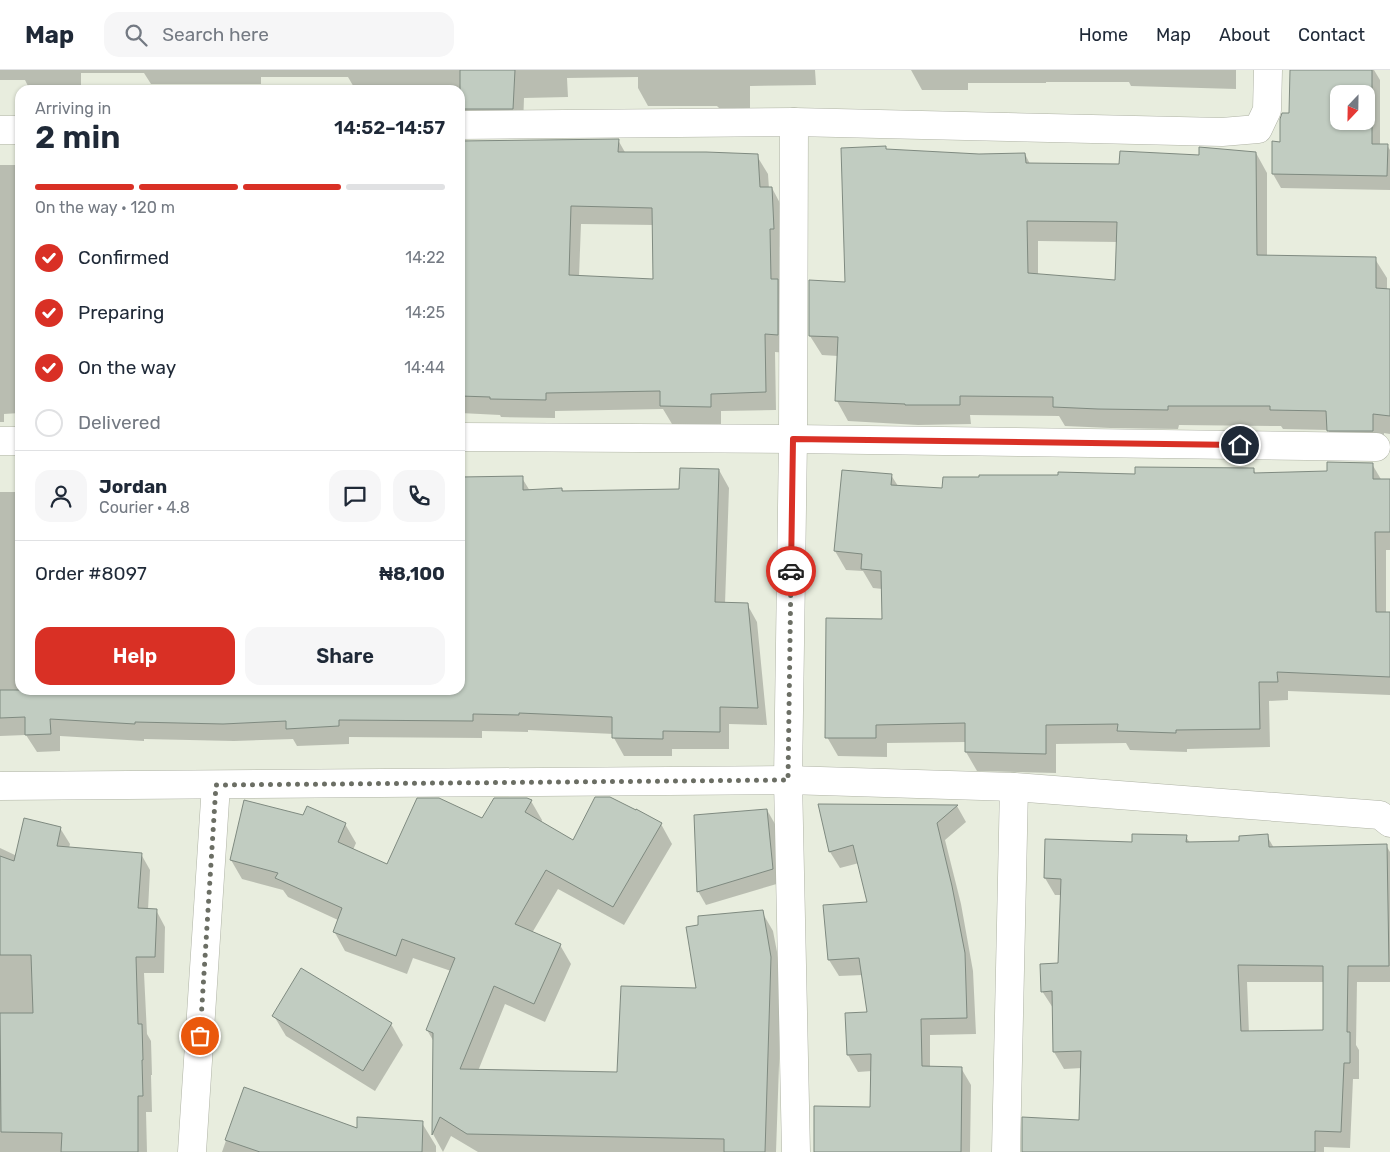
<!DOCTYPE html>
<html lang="en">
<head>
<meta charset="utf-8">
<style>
  body { margin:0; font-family:Rubik,sans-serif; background:#f6f6f7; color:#1f2937; height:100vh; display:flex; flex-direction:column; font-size:19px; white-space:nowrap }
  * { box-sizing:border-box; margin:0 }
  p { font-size:16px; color:#747a83 }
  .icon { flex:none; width:28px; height:28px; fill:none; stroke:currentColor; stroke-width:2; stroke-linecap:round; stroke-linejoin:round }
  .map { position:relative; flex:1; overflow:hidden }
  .panel { position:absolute; left:15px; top:15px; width:450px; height:610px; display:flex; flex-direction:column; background:#fff; border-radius:15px; box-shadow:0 1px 4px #0004 }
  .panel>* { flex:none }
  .needle { width:32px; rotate:202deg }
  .fabs { position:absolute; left:1330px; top:15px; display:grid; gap:10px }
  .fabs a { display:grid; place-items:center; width:45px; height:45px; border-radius:10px; background:#fff; box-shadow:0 1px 4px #0004; font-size:25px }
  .pin { position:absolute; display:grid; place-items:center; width:42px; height:42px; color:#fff; margin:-21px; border:2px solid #fff; border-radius:50%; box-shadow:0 1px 5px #0007 }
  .courier { position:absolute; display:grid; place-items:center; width:50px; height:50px; margin:-25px; border:4px solid #d93025; border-radius:50%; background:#fff; color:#222; box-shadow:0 1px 6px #0007 }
  .summary em { font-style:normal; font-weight:600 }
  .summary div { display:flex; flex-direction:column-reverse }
  .summary { display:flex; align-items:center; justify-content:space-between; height:85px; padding:0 20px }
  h1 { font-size:32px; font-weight:600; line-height:38px }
  .bar { display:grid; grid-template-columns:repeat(4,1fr); gap:8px 5px; align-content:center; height:60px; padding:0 20px }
  .bar i { height:6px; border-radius:4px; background:#e0e1e3 }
  .bar .on { background:#d93025 }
  .bar p { grid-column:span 4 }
  .line { display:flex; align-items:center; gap:12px; padding:0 20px; border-top:1px solid #e0e1e3 }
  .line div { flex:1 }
  .round { display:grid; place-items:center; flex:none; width:52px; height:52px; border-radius:15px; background:#f6f6f7 }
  ol { padding:0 20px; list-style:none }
  li { display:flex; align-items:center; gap:15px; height:55px }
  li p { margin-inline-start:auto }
  li .icon { padding:5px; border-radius:50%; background:#d93025; color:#fff; stroke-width:4 }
  li:last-child { color:#747a83 }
  li i { width:28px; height:28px; border:2px solid #e0e1e3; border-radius:50% }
  .button { display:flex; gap:10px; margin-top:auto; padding:10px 20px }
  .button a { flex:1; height:58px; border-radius:15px; background:#d93025; color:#fff; font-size:20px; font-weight:600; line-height:58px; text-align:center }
  .button a+a { background:#f6f6f7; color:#1f2937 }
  header { display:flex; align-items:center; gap:30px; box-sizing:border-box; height:70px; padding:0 25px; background:#fff; border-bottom:1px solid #e0e1e3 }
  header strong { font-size:24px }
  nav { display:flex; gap:28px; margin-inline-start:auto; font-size:18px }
  .search { width:350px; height:45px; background:#f6f6f7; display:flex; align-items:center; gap:12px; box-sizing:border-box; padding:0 18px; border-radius:15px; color:#747a83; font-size:19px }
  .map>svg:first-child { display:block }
</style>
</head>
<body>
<header>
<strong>Map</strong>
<div class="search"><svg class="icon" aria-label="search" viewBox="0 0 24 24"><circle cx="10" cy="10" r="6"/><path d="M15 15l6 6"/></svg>Search here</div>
<nav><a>Home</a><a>Map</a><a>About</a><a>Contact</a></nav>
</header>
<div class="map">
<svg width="1390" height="1082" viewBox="0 0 1390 1082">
  <rect width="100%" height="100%" fill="#e8edde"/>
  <!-- shadow -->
  <g fill="#0003" fill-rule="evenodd">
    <path d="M0,0h815l1,15 -66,1v22h-31l-2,-2h-69l-10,-18v-11l-71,1 1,19 -44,1 -1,29 -63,5v-42h-25l-2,-3 -78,2 -7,-12h-87v7h-110l-7,-11h-63v17h-51l-5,-10h-25z"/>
    <path d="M911,0h325v19l-105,-3 -2,-4h-83v1h-78v7h-46z"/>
    <path d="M1291,0h83l6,10v65h7l3,5v40l-109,-2 -8,-14 17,-60zM1339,24h27v27h-27z"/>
    <path d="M618,70l8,14 131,2 11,18 1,15 3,-1 10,19 2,40h-5l1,39 8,67 -13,-1 1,58 -55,1v14l-49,-1 -9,-15 -108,2v7l-54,-1 -1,-2 -40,-2v-271zM581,154l73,1v55l-75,-3z"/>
    <path d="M885,78l2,2 92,6 46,-2 5,10 91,1 79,-9 56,-3 11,20v83l108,3 12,19v12h3v144l-6,-1 -1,18 -43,-1 -12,-20 -45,-1 -2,-3 -102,-1 -1,4 -68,-1 -45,-2 -6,-10 -89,-1 1,9 -53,1 -70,-4 -11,-20 1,-45 -16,-1 -12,-19 36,-53zM1038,171l80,1 -2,39 -78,-6z"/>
    <path d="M0,95h20v248l-16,1v8h-4z"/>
    <path d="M1372,394l10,17h8v69h-4v64h4v81l-102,-4v9l-19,1 1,46 -83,2v3l-57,-2 -4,-7 -70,1v29l-79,-2 -11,-19v-10l-79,1v14l-49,-1 -11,-19 57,-117 -1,-31 -10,-1 -10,-17 -17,-1 -11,-19 56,-76 7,11 46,4 192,-15 117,-6 3,5 72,-1z"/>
    <path d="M719,400l10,18 -4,116h22l10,18 10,103 -38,-1v25h-57v7h-48l-10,-18v-4l-86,-4v2l-46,-1v7l-133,-1v7l-52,2 -4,-7 -59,2 -90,-2v2l-84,-5v15l-23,1 -11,-17 -26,1v-244h19v-15l1,213h440v-212h62l8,13 32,-2 2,3 116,-1z"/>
    <path d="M531,731l11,19 -1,3 33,19 87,-18 11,20 -48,81 -66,-36 -26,44 28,12 11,19 -26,58 -40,-18 -27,67 140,3 80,-84 64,-78 11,19 9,47 -6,174h-298l-27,-16 -8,16 -10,-18 1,-92 -7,-12 24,-59 -38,-13 -6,16 -62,-23 -11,-20 4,-11 -50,-23 -5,-7 -41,-11 -11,-19 73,-44 41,8 11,19 -3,7 34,16 96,-46z"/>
    <path d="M820,736h137l9,16 -21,18 16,64 12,67 3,63 -46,1v33h31l10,17 -1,67h-155l56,-44 1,-37 -14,1 -10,-17 21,-42 -6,-38 -24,1 -10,-16 40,-57 -10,-40 -19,5 -10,-16z"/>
    <path d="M767,740l8,14 5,59 -74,22 -8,-14z"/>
    <path d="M60,758l10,16 -1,4 72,6 9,16 -2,40h8l9,17 -1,46h-20l3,61 4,7 1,34h-1l1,37h-6l1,40h-147v-304l17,8z"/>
    <path d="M1267,766l7,12 112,-3 4,7v130h-33l-1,63 3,5v29h-6l-3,69 -26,-1v5h-301l58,-31 1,-53 -18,1 -10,-17 -1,-44 -11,-17 17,-27 3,-69h-7l-10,-17 88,-35 53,-6 4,6h50zM1247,912h77v50l-75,1z"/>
    <path d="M274,946l117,8 12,21 -28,46 -89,-55z"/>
    <path d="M244,1019l114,41 64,-7 14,23v6h-214z"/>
  </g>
  <!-- building -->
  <g fill="#c1ccc1" stroke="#7f8a80" fill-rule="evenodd">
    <path d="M460,0h55l-2,39h-53z"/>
    <path d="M1290,0h82v74h16l-1,32 -115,-2v-33l8,1v-23l2,-6h7zM1339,24h27v27h-27z"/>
    <path d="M619,69l-1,13h88l52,2 2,33h12l2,42h-4l1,50h7v56l-13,-1 1,58 -55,2v13l-51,-1v-15l-114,2v7l-56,-1v-2l-30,-1v-255zM571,136l81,2 1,71 -84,-4z"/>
    <path d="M886,76v3l93,5 46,-1 1,10 93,1 1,-13 79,4v-8l57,5 1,103 119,2v31l14,1v127l-17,-2v17h-46l-1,-20 -56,-1v-4h-102v4l-70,-1 -45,-2v-10l-93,-1v9h-55v-1l-70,-3 3,-64 -29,-1v-56l36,2 -4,-134zM1027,151l90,1 -2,58 -87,-7z"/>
    <path d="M1327,392l46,1v16h17v53h-15l1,80h14v65l-113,-5 1,10h-19l1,47 -84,1v3l-59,-2 1,-7 -72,1v29l-81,-2v-29l-89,2v13h-51l1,-120 56,1 -1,-48 -20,-2 1,-15 -28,-3 8,-81 50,4 -1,11 51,3 1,-11h36v-2h79v-3l77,2v-7l119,1v5l73,-2z"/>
    <path d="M680,398l39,1 -4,133 33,1 10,105 -38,-1v25l-57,-1v8l-51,-1v-21l-93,-4v2l-46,-1v7l-134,-1v6l-53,3v-8l-63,3 -88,-2v2l-85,-5 1,15 -26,1v-18l-25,1v-28h460v-213l63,-1v14l39,-2v3l117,-2z"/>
    <path d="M595,727h15l26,13v-1l26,14 -49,84 -67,-37 -31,54 46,20 -27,60 -40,-18 -34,83 157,3 4,-86 75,2 -10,-61 12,-2v-9l65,-6 8,47 -6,195h-41v-13l-257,-5 -27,-17 -8,18 1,-102 -7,-3 29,-72 -53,-19 -6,17 -63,-24 9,-24 -67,-30 3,-5 -48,-13 14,-60 59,15 4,-9 39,17 -8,19 49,22 30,-66h22l43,20 12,-20h33l5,2 -7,12 48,28z"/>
    <path d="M818,734l140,1 -21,18 15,63 13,67 2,65 -46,1 1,47 40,1 -1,85h-147v-46l56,1 1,-53 -24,1 -2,-42 22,-1 -8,-54 -31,2 -5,-55 44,-3 -14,-57 -24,7z"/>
    <path d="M767,739l6,60 -76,23 -3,-77z"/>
    <path d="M24,748l37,9 -4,19 85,7 -4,55 19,1 -2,48h-19l2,67h4l1,36h-1l1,36h-5v56h-77l1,-19 -61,-1 -1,-119h33l-2,-58h-31v-99l14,5z"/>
    <path d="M1132,764l55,1 -1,7 53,-1v-5l29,-2 1,13 118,-3 2,122h-41l-1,66h3v31h-6l-3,69 -26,-1v21h-293v-35l57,3 2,-69 -28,1 -1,-61 -11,1 -1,-28 18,-1 3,-84 -17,-1 1,-39 87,3zM1238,895l85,1v64l-82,1z"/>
    <path d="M301,898l91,55 -29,48 -91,-55z"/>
    <path d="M244,1017l113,41v-11l66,4 -1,31h-162l-35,-12z"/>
  </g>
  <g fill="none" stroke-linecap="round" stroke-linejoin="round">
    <defs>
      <g id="street">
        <path d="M794,52l-1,317 -5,341 8,372"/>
        <path d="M460,55l334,-3 428,10 36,-3 9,-19 1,-40"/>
        <path d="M0,60h20"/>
        <path d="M460,367l333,2 583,8"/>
        <path d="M0,371h20"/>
        <path d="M0,716l788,-6 226,7 366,28 10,8"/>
        <path d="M192,1082l24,-367"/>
        <path d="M1006,1082l8,-365"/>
      </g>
    </defs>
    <!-- street casing -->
    <use href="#street" stroke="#afb3a5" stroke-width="29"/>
    <!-- street -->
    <use href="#street" stroke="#fff" stroke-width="28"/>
  </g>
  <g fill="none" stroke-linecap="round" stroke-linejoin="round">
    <!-- done -->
    <path stroke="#6b6e64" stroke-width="5" stroke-dasharray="0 9" d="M200,966l16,-251 572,-5 3,-209"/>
    <!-- route -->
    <path stroke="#d93025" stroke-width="6" d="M791,501l2,-132 447,6"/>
  </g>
</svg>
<div class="fabs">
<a><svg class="needle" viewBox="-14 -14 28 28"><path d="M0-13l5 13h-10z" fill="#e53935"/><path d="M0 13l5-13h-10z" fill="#747a83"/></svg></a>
</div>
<div class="pin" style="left:200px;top:966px;background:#ea580c"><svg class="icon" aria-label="bag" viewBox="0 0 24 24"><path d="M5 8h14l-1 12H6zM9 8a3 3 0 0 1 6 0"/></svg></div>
<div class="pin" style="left:1240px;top:375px;background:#1f2937"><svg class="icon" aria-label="home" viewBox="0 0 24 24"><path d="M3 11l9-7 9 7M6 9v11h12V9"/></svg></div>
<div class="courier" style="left:791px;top:501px"><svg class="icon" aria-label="car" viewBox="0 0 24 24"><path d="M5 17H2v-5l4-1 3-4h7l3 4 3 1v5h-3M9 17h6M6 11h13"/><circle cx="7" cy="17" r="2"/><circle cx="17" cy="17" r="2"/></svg></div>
<section class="panel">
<div class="summary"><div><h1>2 min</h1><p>Arriving in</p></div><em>14:52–14:57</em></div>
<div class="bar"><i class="on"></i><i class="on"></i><i class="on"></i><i></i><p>On the way · 120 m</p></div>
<ol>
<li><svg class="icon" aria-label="check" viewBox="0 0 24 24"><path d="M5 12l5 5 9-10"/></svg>Confirmed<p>14:22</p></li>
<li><svg class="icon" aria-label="check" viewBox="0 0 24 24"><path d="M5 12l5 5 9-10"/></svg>Preparing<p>14:25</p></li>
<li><svg class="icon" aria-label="check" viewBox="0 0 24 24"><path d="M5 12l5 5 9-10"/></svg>On the way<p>14:44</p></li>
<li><i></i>Delivered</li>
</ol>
<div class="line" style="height:90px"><a class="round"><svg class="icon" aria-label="person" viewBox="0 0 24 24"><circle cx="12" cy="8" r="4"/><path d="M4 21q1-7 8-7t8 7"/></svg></a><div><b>Jordan</b><p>Courier · 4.8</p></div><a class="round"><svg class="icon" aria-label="chat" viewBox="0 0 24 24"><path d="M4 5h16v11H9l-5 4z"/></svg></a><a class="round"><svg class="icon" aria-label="phone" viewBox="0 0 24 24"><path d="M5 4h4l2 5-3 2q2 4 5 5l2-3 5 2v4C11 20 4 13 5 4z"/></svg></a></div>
<div class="line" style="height:65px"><div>Order #8097</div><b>₦8,100</b></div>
<div class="button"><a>Help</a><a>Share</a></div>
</section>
</div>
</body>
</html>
